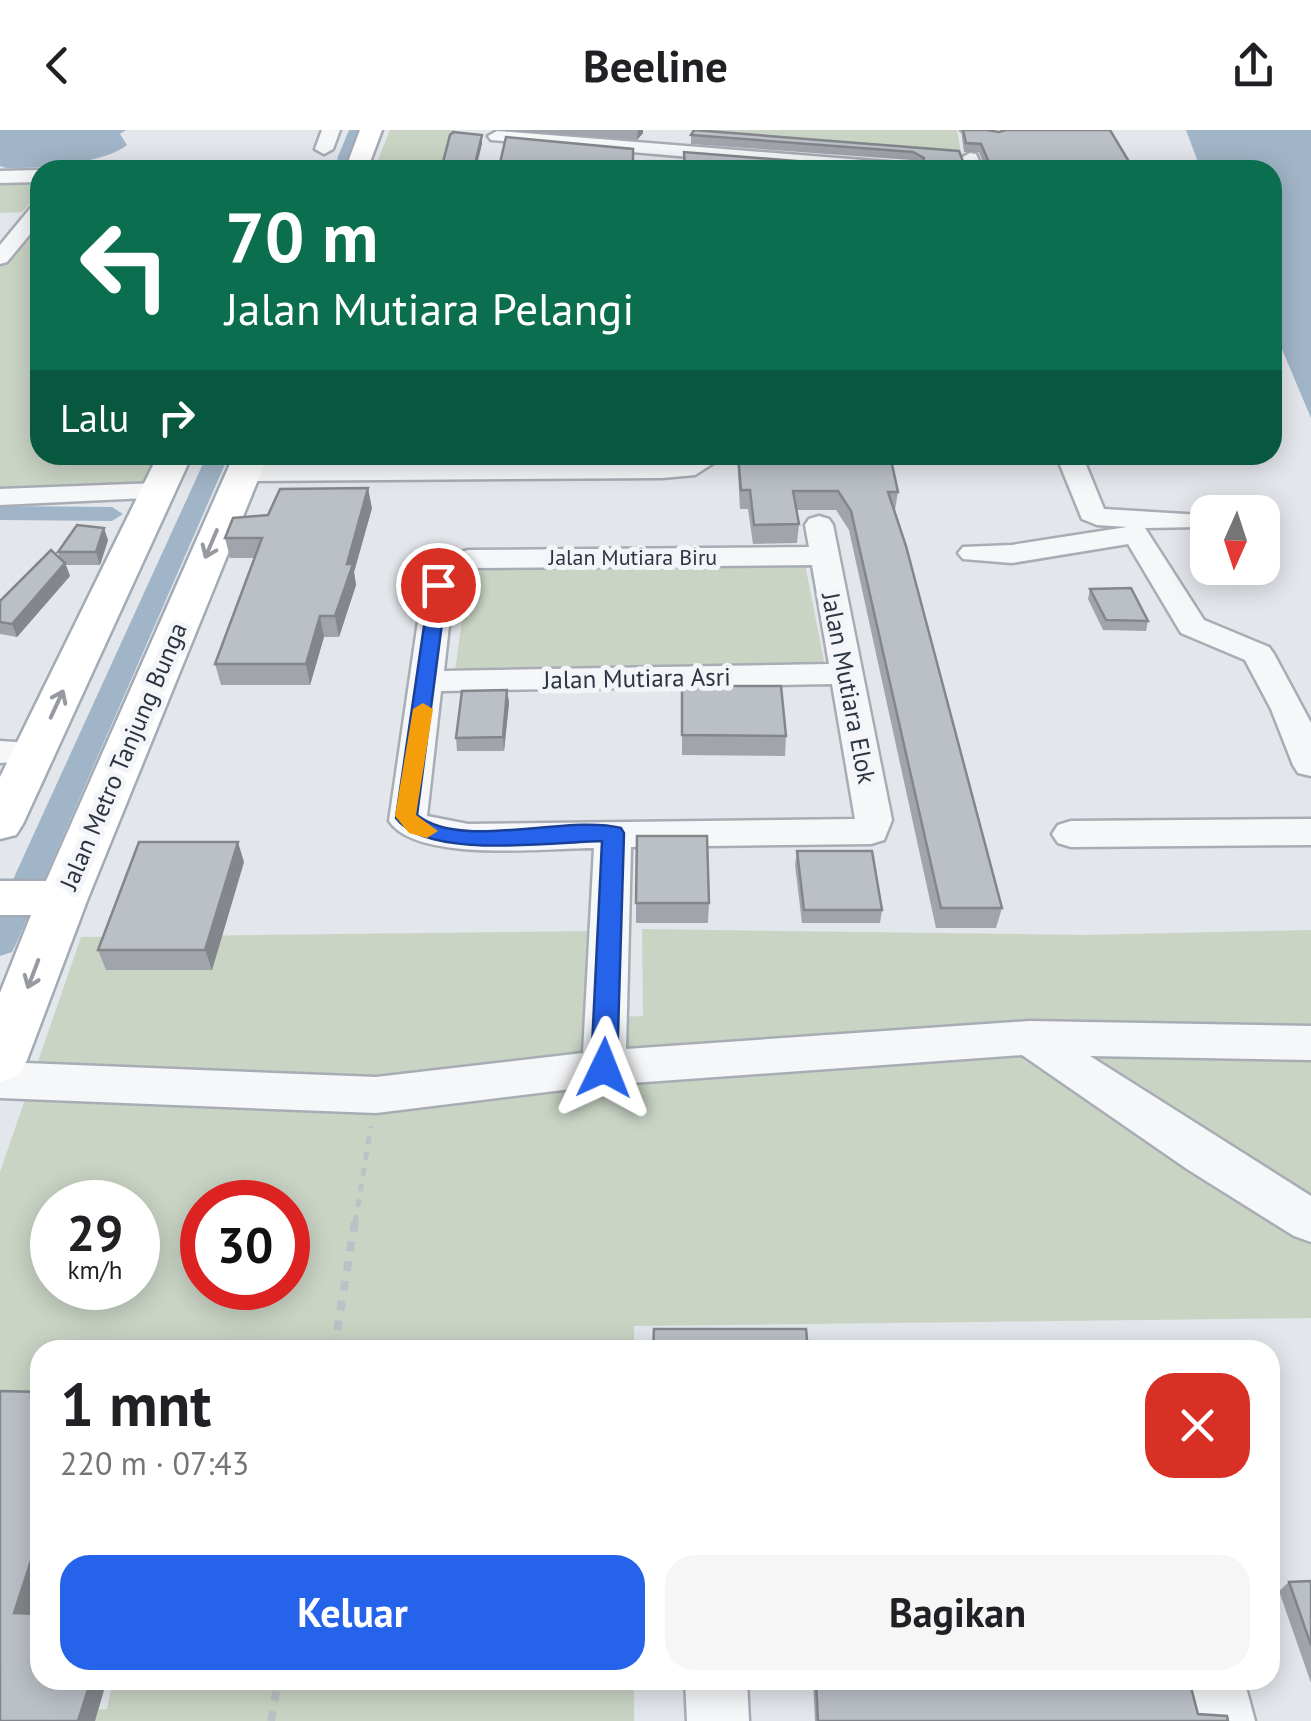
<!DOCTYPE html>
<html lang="id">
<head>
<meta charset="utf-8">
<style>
  :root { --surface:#fff; --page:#f6f6f6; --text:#202124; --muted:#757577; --accent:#2563eb }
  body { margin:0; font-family:"PT Sans",sans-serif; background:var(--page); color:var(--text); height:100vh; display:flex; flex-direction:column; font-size:38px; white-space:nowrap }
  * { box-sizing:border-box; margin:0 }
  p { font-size:32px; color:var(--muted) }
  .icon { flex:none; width:55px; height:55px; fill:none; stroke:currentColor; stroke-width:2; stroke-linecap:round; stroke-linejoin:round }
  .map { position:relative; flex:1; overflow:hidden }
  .panel { position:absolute; left:30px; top:1210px; width:1250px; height:350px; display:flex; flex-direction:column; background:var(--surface); border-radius:30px; box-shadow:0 5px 25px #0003 }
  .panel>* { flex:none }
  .banner { position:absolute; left:30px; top:30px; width:1252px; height:305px; border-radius:30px; box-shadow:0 5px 25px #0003; background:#0b6e4f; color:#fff; overflow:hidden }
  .needle { width:65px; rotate:183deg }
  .tools { position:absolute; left:1190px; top:365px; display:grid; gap:20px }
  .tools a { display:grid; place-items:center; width:90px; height:90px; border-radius:20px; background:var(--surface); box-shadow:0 5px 25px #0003; font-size:50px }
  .speed { position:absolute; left:30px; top:1050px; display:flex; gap:20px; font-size:50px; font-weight:700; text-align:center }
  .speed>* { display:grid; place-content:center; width:130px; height:130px; border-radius:50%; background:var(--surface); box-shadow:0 5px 25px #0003; line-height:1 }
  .speed small { font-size:25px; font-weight:400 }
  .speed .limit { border:15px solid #d22; background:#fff; color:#111 }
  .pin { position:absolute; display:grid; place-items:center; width:85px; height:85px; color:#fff; margin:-42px; border:5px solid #fff; border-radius:50%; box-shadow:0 2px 10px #0007 }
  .me { position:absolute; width:110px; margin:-55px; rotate:2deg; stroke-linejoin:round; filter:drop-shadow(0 0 8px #0008) }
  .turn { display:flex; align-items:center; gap:35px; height:210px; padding:0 30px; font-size:45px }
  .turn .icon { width:130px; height:130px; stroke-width:2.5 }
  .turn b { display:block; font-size:70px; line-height:85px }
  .then { display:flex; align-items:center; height:95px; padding:0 30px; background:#0003; gap:20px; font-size:38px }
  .round { display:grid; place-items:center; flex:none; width:105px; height:105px; border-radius:30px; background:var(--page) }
  .headline { display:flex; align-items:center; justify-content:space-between; height:170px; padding:0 30px }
  h1 { font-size:60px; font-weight:700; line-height:75px }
  .action { display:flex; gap:20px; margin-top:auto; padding:20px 30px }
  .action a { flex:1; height:115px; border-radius:30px; background:var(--accent); color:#fff; font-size:40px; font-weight:700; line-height:115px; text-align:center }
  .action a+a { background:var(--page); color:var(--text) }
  header { display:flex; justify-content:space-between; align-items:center; height:130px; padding:0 30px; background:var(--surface); font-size:45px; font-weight:700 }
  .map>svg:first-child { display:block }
  .green { fill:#c9d4c5; fill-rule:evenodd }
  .water { fill:#a1b5c8 }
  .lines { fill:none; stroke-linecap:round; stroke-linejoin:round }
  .canal { fill:#a1b5c8; fill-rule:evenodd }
  .minor-casing { stroke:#a8adb5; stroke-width:5 }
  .major-casing { stroke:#a3abb6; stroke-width:5 }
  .path-far1 { stroke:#bdc1c6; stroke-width:5; stroke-dasharray:8 8; stroke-linecap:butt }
  .path { stroke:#bdc1c6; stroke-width:8; stroke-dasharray:10 10; stroke-linecap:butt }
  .minor { fill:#f6f7f9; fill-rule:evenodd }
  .major { fill:#fff; fill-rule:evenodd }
  .wall { fill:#a1a5ab }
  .shaded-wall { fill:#83868b }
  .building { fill:#bbc0c7; stroke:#83868b; stroke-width:2.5 }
  .oneway { stroke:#969aa0 }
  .route { fill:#2563eb; stroke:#184099; stroke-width:2.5 }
  .slow { fill:#f59e0b }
  .labels { text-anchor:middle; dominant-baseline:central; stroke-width:10; stroke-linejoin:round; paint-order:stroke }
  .far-street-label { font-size:22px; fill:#2c3542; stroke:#f3f5f8 }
  .street-label { font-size:25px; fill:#2c3542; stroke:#f3f5f8 }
</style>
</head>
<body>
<header><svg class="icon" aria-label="back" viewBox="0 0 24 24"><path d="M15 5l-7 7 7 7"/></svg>Beeline<svg class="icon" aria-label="share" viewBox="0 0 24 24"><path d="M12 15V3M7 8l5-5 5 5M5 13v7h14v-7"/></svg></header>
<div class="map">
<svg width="1311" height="1591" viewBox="0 0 1311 1591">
  <rect width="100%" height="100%" fill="#e3e6eb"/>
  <g class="green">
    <path d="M390,0H455L442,40H374Z"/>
    <path d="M698,0H957L962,29Z"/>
    <path d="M0,49L40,50V63L22,82L0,83Z"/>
    <path d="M40,85V325H159L144,354L0,363V133Z"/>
    <path d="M805,434L825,536L455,541L468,445L486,438Z"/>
    <path d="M642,799L1084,805L1311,800V1188L634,1196V1220H40V1265L0,1267V1042L81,807L590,801L588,888L643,886ZM52,1072H138V1158H52ZM202,1072H288V1158H202Z"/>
    <path d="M113,1550H634V1591H0V1585L107,1579Z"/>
  </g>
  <g class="water">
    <path d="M0,0H126L120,4L127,15C103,34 36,39 6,38L0,36Z"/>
    <path d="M1186,0H1311V288L1273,198L1272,40H1201Z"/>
  </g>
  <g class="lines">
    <g class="canal">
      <path d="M349,0H363L351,29L344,33L337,29Z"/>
      <path d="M207,325H229L16,814L12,822L0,826V778Z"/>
      <path d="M0,376L112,377L123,384L112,391L0,390Z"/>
    </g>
    <g class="minor-casing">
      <g id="minor">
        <path d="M322,0H340L333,19L324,24L315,19Z"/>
        <path d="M961,0H1016L1017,1C1005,10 973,9 961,0Z"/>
        <path d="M497,1L912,34L921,40H845L491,10L488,6Z"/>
        <path d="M970,23L976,24L983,40H965L961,28Z"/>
        <path d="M40,40V52L0,53V41Z"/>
        <path d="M40,73V92L7,132L0,134V115L33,75Z"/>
        <path d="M692,325H726L695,345L662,348L243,351L229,343L243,335L662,332L680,331Z"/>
        <path d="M1056,325H1082L1104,379L1201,385L1205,391L1201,397L1145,398L1204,490L1269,517L1274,524L1311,593V646L1298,643L1293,635L1271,579L1245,530L1181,503L1128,414L1012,433L963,429L958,423L963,417L1012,415L1127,397L1097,395L1082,389Z"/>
        <path d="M157,353L171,361L167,367L0,375V359Z"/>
        <path d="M819,386L829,389L833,395L892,690L884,710L871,714L631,717L626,919L1029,891L1311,896V930L1090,926L1311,1066V1112L1294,1106L1187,1039L1022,925L604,955L376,983L0,968V932L376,947L583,923L594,718C548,718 416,733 389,691L424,450L437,429L468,420L809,417L805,395L809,389ZM812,435L829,534L444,541L454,450L459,441L469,438ZM832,554L855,689L468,694L427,686L441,561Z"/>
        <path d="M0,611L47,614L53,622L47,630L0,633Z"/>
        <path d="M1311,689V715L1071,717L1058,713L1052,704L1058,695L1071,691Z"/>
        <path d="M685,1550H747L749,1591H687Z"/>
        <path d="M1182,1550H1244L1255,1591H1193Z"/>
      </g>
    </g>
    <g class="major-casing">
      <g id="major">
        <path d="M360,0H382L367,40H345Z"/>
        <path d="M158,325H192L23,694L16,705L0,709V647Z"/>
        <path d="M234,325H268L88,768L27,930L19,945L0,952V863L31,785H0V751H46Z"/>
      </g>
    </g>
    <path class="path-far1" d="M355,1093L371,996"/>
    <g class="path">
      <path d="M334,1220L355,1090"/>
      <path d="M271,1591L278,1550"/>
    </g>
    <use href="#minor" class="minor"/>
    <use href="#major" class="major"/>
  </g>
  <g class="wall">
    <path d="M499,0H643V3L637,10Z"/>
    <path d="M961,0H987L1134,40L846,35H920L912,30L691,14V5L959,21L964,34L984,35L979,22H964Z"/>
    <path d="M652,325H684L679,327L652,328Z"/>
    <path d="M737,325H890L898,362L895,380L1002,778L996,798H936L849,400L836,380H796L799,394L797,413L753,414L748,379H740Z"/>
    <path d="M372,378L354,442L356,455L339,507H324L310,555H221L215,534L255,428H230L225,408Z"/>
    <path d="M108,410L100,435H66L70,446L17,507L0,504V471L60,429L58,422Z"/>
    <path d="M1090,459L1148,491L1146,501L1103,500L1088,469Z"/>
    <path d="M682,556L786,606L785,626L682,625Z"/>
    <path d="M507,560L509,573L504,621H457L456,608Z"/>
    <path d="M797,721L882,780L880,793H802L795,735Z"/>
    <path d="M244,732L212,840H106L98,820Z"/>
    <path d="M636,773H709L708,793H636Z"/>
    <path d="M1311,1451V1553L1279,1461L1289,1452Z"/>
    <path d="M813,1550H1189L1198,1584L1228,1591H815Z"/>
  </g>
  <g class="shaded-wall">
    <path d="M638,0H643V3L637,10Z"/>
    <path d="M482,5V14L476,39V30Z"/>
    <path d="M368,358L372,378L354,442L356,455L339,507L335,486L347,434Z"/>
    <path d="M104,398L108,410L100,435L96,422Z"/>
    <path d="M65,433L70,446L17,507L12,494Z"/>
    <path d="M320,486L324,507L310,555L306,534Z"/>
    <path d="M507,560L509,573L504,621L503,607Z"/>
    <path d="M238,712L244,732L212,840L205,820Z"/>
    <path d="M40,1403V1458L28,1496L14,1483Z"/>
    <path d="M91,1550H107L95,1591H78Z"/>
  </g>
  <g class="building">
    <path d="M694,0L959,21L964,34L984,35L988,30L981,14L966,13L963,0H987L999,2L1006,0H1110L1134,40H685L684,22L846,35H922L924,28L913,22L691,5Z"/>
    <path d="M453,2L482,5L476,30L479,34L500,33L506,7L633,19V40H441L450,5Z"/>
    <path d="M738,325H890L898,362H888L906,416L1002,778H941L851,381L838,361H793L799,394L754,395L750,360H741Z"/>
    <path d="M368,358L347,434H353L335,486H320L306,534H215L262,408H225L233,388L268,385L280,359Z"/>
    <path d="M77,395L104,398L96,422H58Z"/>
    <path d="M51,420L65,433L12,494L0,492V471Z"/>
    <path d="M1131,458L1148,491L1106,490L1090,459Z"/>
    <path d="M682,556H781L786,606L682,605Z"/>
    <path d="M507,560L503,607L456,608L462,561Z"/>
    <path d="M637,706H707L709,773H636Z"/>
    <path d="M139,712H238L205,820H98Z"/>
    <path d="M797,721H872L882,780H804Z"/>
    <path d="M654,1199H806L808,1220H653Z"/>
    <path d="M0,1261L40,1262V1403L14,1483L40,1484V1550H91L78,1591H0Z"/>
    <path d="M1311,1451V1515L1289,1452Z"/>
    <path d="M816,1550H1189L1198,1584L1227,1586L1228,1591H818Z"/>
  </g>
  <defs><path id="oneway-shaft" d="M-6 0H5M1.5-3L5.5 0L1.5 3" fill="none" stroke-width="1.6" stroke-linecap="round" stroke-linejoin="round" transform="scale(2.5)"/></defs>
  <g class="oneway">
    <use href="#oneway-shaft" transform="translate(211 414) rotate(113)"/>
    <use href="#oneway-shaft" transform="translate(57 574) rotate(-65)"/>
    <use href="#oneway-shaft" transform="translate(33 844) rotate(111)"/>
  </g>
  <path class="route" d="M438,450L447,455L417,685C461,721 567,684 621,698L624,703L617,938L613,945H595L591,938L602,711C553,712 427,730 396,688L430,455Z"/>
  <path class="slow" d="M423,573L433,579L416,685L438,701L427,708L409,703L395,686L413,579Z"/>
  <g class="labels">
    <g class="far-street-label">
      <text x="633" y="427">Jalan Mutiara Biru</text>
    </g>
    <g class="street-label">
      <text transform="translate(637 548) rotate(-1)">Jalan Mutiara Asri</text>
      <text transform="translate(849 558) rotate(79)">Jalan Mutiara Elok</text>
      <text transform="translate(123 626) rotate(-67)">Jalan Metro Tanjung Bunga</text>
    </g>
  </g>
</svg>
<div class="tools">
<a><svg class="needle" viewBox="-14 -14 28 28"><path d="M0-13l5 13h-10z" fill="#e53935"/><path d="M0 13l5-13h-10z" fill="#757577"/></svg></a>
</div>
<div class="speed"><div>29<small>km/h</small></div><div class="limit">30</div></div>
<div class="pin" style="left:438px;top:455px;background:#d93025"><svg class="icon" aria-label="arrive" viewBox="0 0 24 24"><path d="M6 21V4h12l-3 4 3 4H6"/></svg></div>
<svg class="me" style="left:604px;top:938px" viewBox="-20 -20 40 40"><path d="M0-17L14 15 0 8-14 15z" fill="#2563eb" stroke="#fff" stroke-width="4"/></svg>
<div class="banner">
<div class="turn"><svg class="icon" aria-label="left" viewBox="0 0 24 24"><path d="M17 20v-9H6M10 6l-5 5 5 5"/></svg><div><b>70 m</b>Jalan Mutiara Pelangi</div></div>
<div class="then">Lalu<svg class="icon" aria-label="right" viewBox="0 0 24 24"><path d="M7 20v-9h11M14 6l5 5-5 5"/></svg></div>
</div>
<section class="panel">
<div class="headline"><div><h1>1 mnt</h1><p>220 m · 07:43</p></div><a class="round" style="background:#d93025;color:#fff"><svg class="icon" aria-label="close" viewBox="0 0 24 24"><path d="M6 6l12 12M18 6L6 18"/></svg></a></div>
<div class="action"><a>Keluar</a><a>Bagikan</a></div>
</section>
</div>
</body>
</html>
